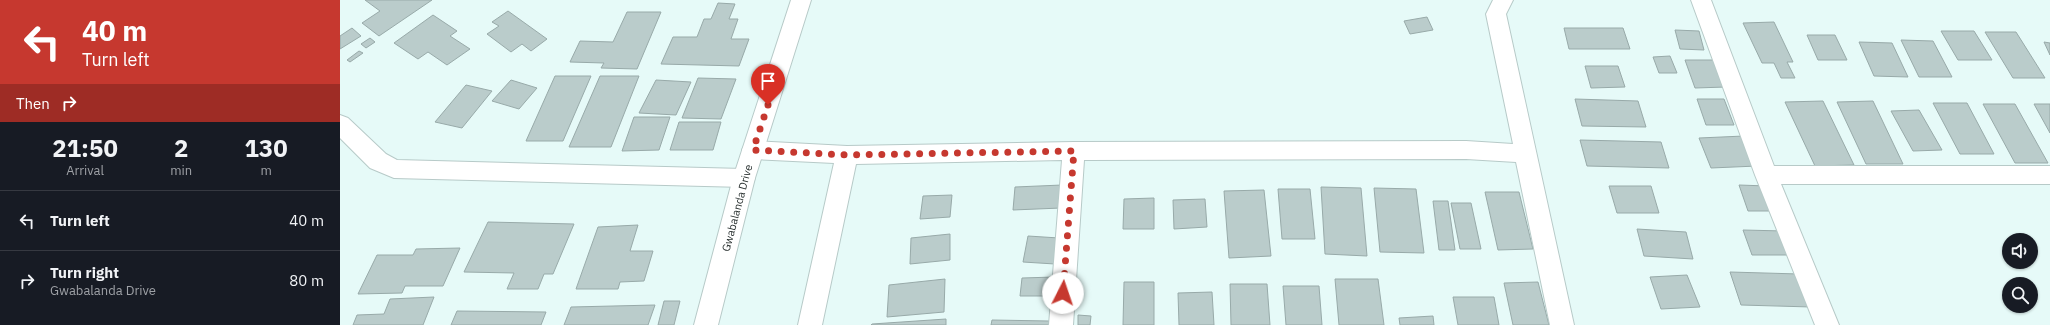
<!DOCTYPE html>
<html lang="en">
<head>
<meta charset="utf-8">
<style>
  :root { --surface:#171b24; --page:#242831; --text:#f1f3f6; --muted:#9ea1a6; --line:#363941 }
  body { margin:0; font-family:"IBM Plex Sans",sans-serif; background:var(--page); color:var(--text); height:100vh; display:flex; flex-direction:column; font-size:15px; white-space:nowrap }
  * { box-sizing:border-box; margin:0 }
  p { font-size:13px; color:var(--muted) }
  .icon { flex:none; width:22px; height:22px; fill:none; stroke:currentColor; stroke-width:2; stroke-linecap:round; stroke-linejoin:round }
  .map { position:relative; flex:1; overflow:hidden }
  .drawer { display:flex; flex-direction:column; background:var(--surface); width:340px }
  .drawer>* { flex:none }
  .top-card { background:#c6382f; color:#fff; overflow:hidden }
  .fabs { position:absolute; left:1662px; top:233px; display:grid; gap:8px }
  .fabs a { display:grid; place-items:center; width:36px; height:36px; border-radius:50%; background:var(--surface); box-shadow:0 1px 3px #0004; font-size:20px }
  .pin { position:absolute; display:grid; place-items:center; width:34px; height:34px; color:#fff; margin:-41px -17px; border-radius:50% 50% 50% 0; rotate:-45deg; box-shadow:0 0 4px #0007 }
  .pin .icon { rotate:45deg }
  .me { position:absolute; width:44px; margin:-22px; rotate:4deg; stroke-linejoin:round; filter:drop-shadow(0 0 3px #0008) }
  .turn { display:flex; align-items:center; gap:14px; height:84px; padding:0 16px; font-size:18px }
  .turn .icon { width:52px; height:52px; stroke-width:2.5 }
  .turn b { display:block; font-size:28px; line-height:34px }
  .then { display:flex; align-items:center; height:38px; padding:0 16px; background:#0003; gap:8px; font-size:15px }
  .eta { display:flex; justify-content:space-evenly; align-items:center; height:68px; text-align:center }
  .eta b { font-size:24px; font-weight:700; line-height:28px }
  ul { padding:0; list-style:none }
  li { display:flex; align-items:center; gap:12px; height:60px; padding:0 16px; border-top:1px solid var(--line) }
  li div { flex:1 }
  li b { display:block; font-size:15px }
  li em { font-style:normal }
  main { display:flex; flex:1; min-height:0 }
  .map>svg:first-child { display:block }
  .building { fill:#bacccb; stroke:#98aaa9 }
  .lines { fill:none; stroke-linecap:round; stroke-linejoin:round }
  .minor-casing { stroke:#b7cac8; stroke-width:2 }
  .tertiary-casing { stroke:#b7cac8; stroke-width:2 }
  .minor { fill:#fff; fill-rule:evenodd }
  .tertiary { fill:#fff; fill-rule:evenodd }
  .route { stroke:#c6382f; stroke-width:7; stroke-dasharray:0 12.6 }
  .labels { text-anchor:middle; dominant-baseline:central; stroke-width:3; stroke-linejoin:round; paint-order:stroke }
  .street-label { font-size:11px; fill:#262e2d; stroke:#fff }
</style>
</head>
<body>
<main>
<section class="drawer">
<div class="top-card">
<div class="turn"><svg class="icon" aria-label="left" viewBox="0 0 24 24"><path d="M17 20v-9H6M10 6l-5 5 5 5"/></svg><div><b>40 m</b>Turn left</div></div>
<div class="then">Then<svg class="icon" aria-label="right" viewBox="0 0 24 24"><path d="M7 20v-9h11M14 6l5 5-5 5"/></svg></div>
</div>
<div class="eta">
<div><b>21:50</b><p>Arrival</p></div>
<div><b>2</b><p>min</p></div>
<div><b>130</b><p>m</p></div>
</div>
<ul>
<li><svg class="icon" aria-label="left" viewBox="0 0 24 24"><path d="M17 20v-9H6M10 6l-5 5 5 5"/></svg><div><b>Turn left</b></div><em>40 m</em></li>
<li><svg class="icon" aria-label="right" viewBox="0 0 24 24"><path d="M7 20v-9h11M14 6l5 5-5 5"/></svg><div><b>Turn right</b><p>Gwabalanda Drive</p></div><em>80 m</em></li>
</ul>
</section>
<div class="map">
<svg width="1710" height="325" viewBox="0 0 1710 325">
  <rect width="100%" height="100%" fill="#e6faf8"/>
  <g class="building">
    <path d="M25,0H92L39,36L22,23L40,11Z"/>
    <path d="M378,3L395,4L389,19H398L391,39H409L399,66L321,64L333,37H357L364,19H371Z"/>
    <path d="M168,11L207,39L191,51L182,44L171,52L147,34L159,26L152,22Z"/>
    <path d="M287,12H321L297,69L261,68L264,63L230,62L240,41L273,42Z"/>
    <path d="M93,15L117,31L110,36L130,49L107,65L88,52L78,59L54,43Z"/>
    <path d="M1087,17L1093,30L1070,34L1064,21Z"/>
    <path d="M1434,22L1453,62H1447L1455,78H1441L1434,63H1422L1403,23Z"/>
    <path d="M12,28L21,36L0,49V36Z"/>
    <path d="M1224,28H1283L1290,49H1229Z"/>
    <path d="M1335,30L1359,31L1364,50L1340,49Z"/>
    <path d="M1601,31H1634L1652,60H1618Z"/>
    <path d="M1645,32H1676L1705,78H1673Z"/>
    <path d="M1467,35H1495L1507,60H1478Z"/>
    <path d="M30,38L35,42L26,48L21,44Z"/>
    <path d="M1561,40L1593,41L1612,77H1579Z"/>
    <path d="M1519,42L1552,43L1568,77L1534,76Z"/>
    <path d="M1704,42L1710,43V55Z"/>
    <path d="M19,51L23,53L10,62L7,60Z"/>
    <path d="M1330,56L1337,73H1319L1313,57Z"/>
    <path d="M1345,60H1375L1386,87L1355,88Z"/>
    <path d="M1245,66H1278L1285,87L1251,88Z"/>
    <path d="M215,76H251L223,141H186Z"/>
    <path d="M260,76H299L271,147H229Z"/>
    <path d="M358,78L396,79L381,119L342,118Z"/>
    <path d="M171,80L197,88L179,109L152,101Z"/>
    <path d="M316,80L351,82L336,115L299,113Z"/>
    <path d="M126,85L152,91L122,128L95,122Z"/>
    <path d="M1235,99L1298,101L1306,127L1242,126Z"/>
    <path d="M1357,99H1384L1394,125H1366Z"/>
    <path d="M1483,101L1514,165L1475,166L1445,102Z"/>
    <path d="M1533,101L1563,164H1526L1497,102Z"/>
    <path d="M1593,103H1627L1654,154H1620Z"/>
    <path d="M1643,104H1675L1708,163H1675Z"/>
    <path d="M1694,104H1710V133Z"/>
    <path d="M1579,110L1602,150L1573,151L1551,111Z"/>
    <path d="M294,117H330L319,150L282,151Z"/>
    <path d="M339,122H381L373,150H330Z"/>
    <path d="M1404,136L1417,166L1371,168L1359,138Z"/>
    <path d="M1240,140L1321,142L1329,168L1247,166Z"/>
    <path d="M722,185L721,208L673,210L675,187Z"/>
    <path d="M1399,185L1427,186L1435,211H1408Z"/>
    <path d="M1269,186H1311L1319,213H1277Z"/>
    <path d="M981,187L1021,188L1027,256L985,254Z"/>
    <path d="M1034,188L1076,189L1084,253L1040,252Z"/>
    <path d="M938,189H970L975,239H942Z"/>
    <path d="M924,190L931,256L889,258L884,191Z"/>
    <path d="M1145,192H1179L1193,249L1158,250Z"/>
    <path d="M612,195L610,217L580,219L583,196Z"/>
    <path d="M814,198V229H783L784,199Z"/>
    <path d="M865,199L867,227L834,229L833,200Z"/>
    <path d="M1093,201H1108L1115,250H1099Z"/>
    <path d="M1111,203H1131L1141,249H1120Z"/>
    <path d="M148,222L234,224L213,274H204L198,289H167L174,273L124,272Z"/>
    <path d="M298,225L290,251H313L304,281L280,282L278,289H236L258,227Z"/>
    <path d="M1297,229L1346,232L1353,259L1304,256Z"/>
    <path d="M1403,230L1444,231L1453,255H1412Z"/>
    <path d="M610,234V260L570,264L571,238Z"/>
    <path d="M688,236L719,238L715,264L683,262Z"/>
    <path d="M120,248L103,286H65L62,293L18,294L37,255H73L76,249Z"/>
    <path d="M1390,272L1459,274L1471,307L1401,305Z"/>
    <path d="M1347,275L1360,307L1321,309L1310,277Z"/>
    <path d="M714,277L713,296H680L682,278Z"/>
    <path d="M605,279L604,312L547,317L549,285Z"/>
    <path d="M995,279H1038L1044,325H999Z"/>
    <path d="M784,282H814V325H783Z"/>
    <path d="M1198,282L1209,325H1173L1164,283Z"/>
    <path d="M890,284H927L930,325H891Z"/>
    <path d="M943,286H979L982,325H946Z"/>
    <path d="M872,292L874,325H839L838,293Z"/>
    <path d="M94,297L83,325H13L17,315L44,314L50,299Z"/>
    <path d="M1113,297H1154L1159,325H1118Z"/>
    <path d="M324,301H340L334,325H318Z"/>
    <path d="M315,305L308,325H224L231,307Z"/>
    <path d="M117,311L206,312L201,325H111Z"/>
    <path d="M738,315L751,316L750,325H738Z"/>
    <path d="M1093,316L1094,325H1060L1059,318Z"/>
    <path d="M606,319V325H531L532,324Z"/>
    <path d="M652,320L709,321V325H651Z"/>
  </g>
  <g class="lines">
    <g class="minor-casing">
      <g id="minor">
        <path d="M1153,0H1173L1166,14L1234,325H1210L1176,162L1126,159L744,160L733,325H709L722,160L516,164L482,325H458L494,163L413,159L405,156L402,150L405,144L413,141L507,146L734,142L1126,141L1173,144L1146,14Z"/>
        <path d="M1351,0H1371L1434,166H1710V184H1441L1499,325H1475L1415,175Z"/>
        <path d="M0,115L8,118L46,154L57,160L404,169L412,171L415,178L412,185L404,187L54,178L30,168L0,138Z"/>
      </g>
    </g>
    <g class="tertiary-casing">
      <path id="tertiary" d="M451,0H471L415,178L378,325H354L393,178Z"/>
    </g>
    <use href="#minor" class="minor"/>
    <use href="#tertiary" class="tertiary"/>
  </g>
  <g class="lines">
    <path class="route" d="M428,105L413,150L507,155L734,151L723,293"/>
  </g>
  <g class="labels">
    <g class="street-label">
      <text transform="translate(397 208) rotate(-75)">Gwabalanda Drive</text>
    </g>
  </g>
</svg>
<div class="fabs">
<a><svg class="icon" aria-label="sound" viewBox="0 0 24 24"><path d="M4 9h4l5-4v14l-5-4H4zM17 9q2 3 0 6"/></svg></a>
<a><svg class="icon" aria-label="search" viewBox="0 0 24 24"><circle cx="10" cy="10" r="6"/><path d="M15 15l6 6"/></svg></a>
</div>
<div class="pin" style="left:428px;top:105px;background:#d93025"><svg class="icon" aria-label="arrive" viewBox="0 0 24 24"><path d="M6 21V4h12l-3 4 3 4H6"/></svg></div>
<svg class="me" style="left:723px;top:293px" viewBox="-20 -20 40 40"><circle r="19" fill="#fff"/><path d="M0-13L10 11 0 6-10 11z" fill="#c6382f"/></svg>
</div>
</main>
</body>
</html>
